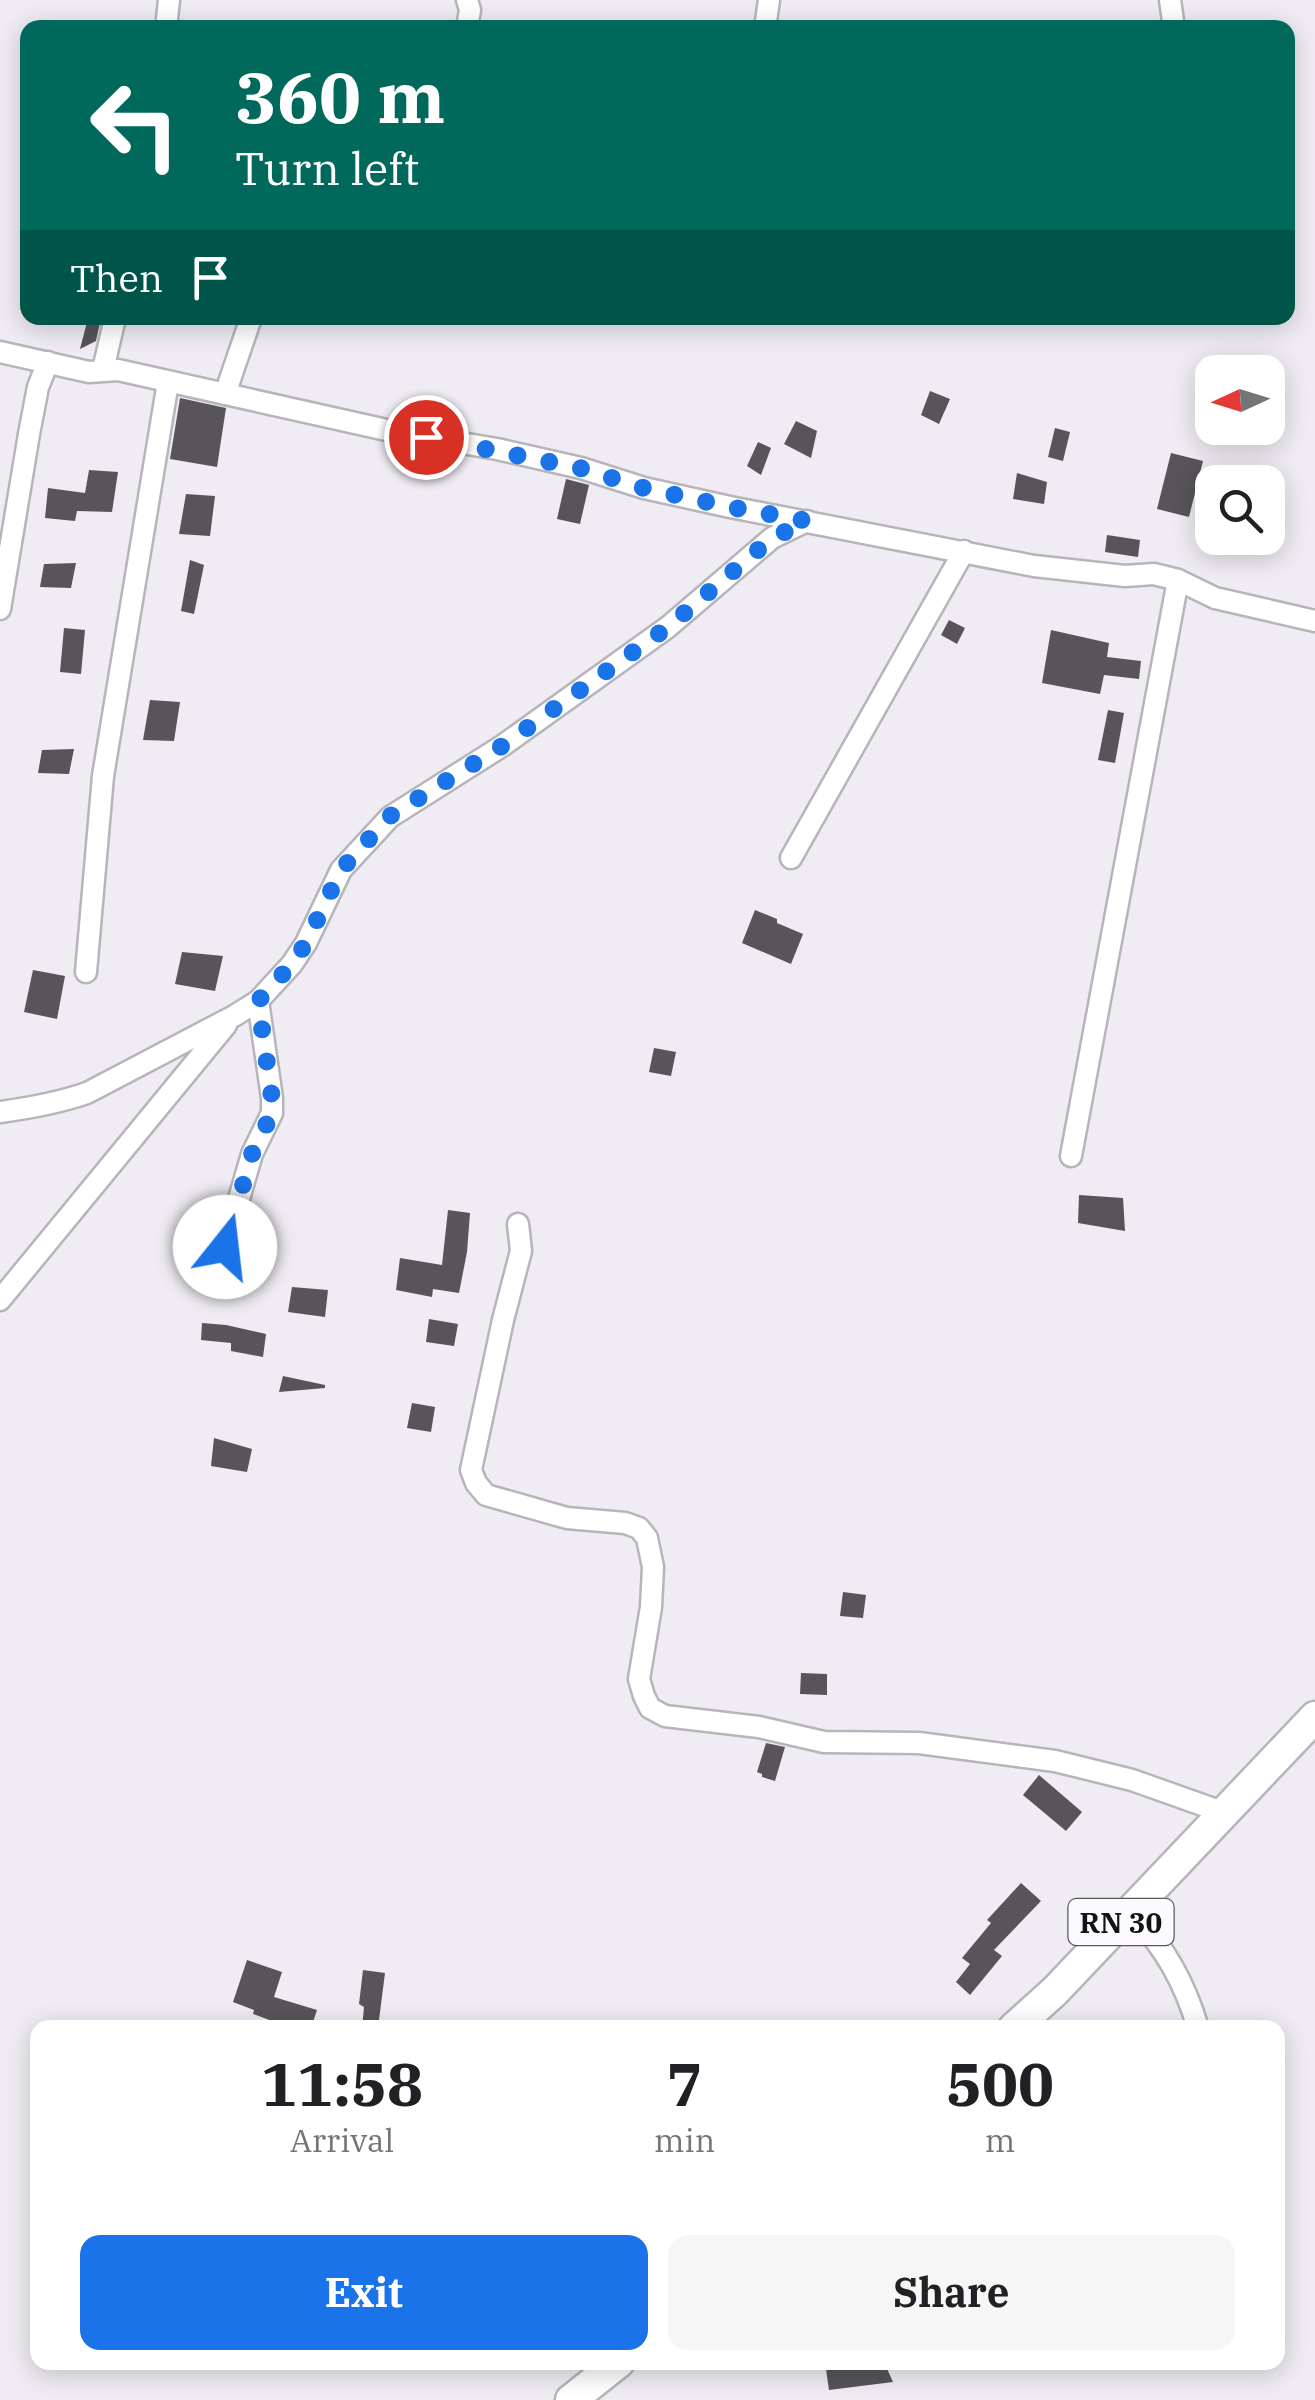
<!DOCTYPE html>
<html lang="en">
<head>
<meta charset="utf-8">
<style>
  :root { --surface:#fff; --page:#f6f6f6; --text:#202124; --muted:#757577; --accent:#1a73e8 }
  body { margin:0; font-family:"IBM Plex Serif",serif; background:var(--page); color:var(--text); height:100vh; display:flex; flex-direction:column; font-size:38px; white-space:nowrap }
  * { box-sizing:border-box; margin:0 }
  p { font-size:32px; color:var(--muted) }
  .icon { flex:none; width:55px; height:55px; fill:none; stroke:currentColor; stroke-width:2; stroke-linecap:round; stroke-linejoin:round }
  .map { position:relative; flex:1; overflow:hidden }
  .side { position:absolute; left:30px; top:2020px; width:1255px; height:350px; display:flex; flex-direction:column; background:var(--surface); border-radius:20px; box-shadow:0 5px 25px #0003 }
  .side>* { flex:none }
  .guide { position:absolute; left:20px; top:20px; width:1275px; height:305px; border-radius:20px; box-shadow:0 5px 25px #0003; background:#00695c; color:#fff; overflow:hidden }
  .needle { width:65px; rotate:266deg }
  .tools { position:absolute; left:1195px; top:355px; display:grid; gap:20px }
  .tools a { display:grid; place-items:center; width:90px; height:90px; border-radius:20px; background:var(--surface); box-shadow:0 5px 25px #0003; font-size:50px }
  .pin { position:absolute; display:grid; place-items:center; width:85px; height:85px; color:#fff; margin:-42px; border:5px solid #fff; border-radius:50%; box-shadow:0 2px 10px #0007 }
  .me { position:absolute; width:110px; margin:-55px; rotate:16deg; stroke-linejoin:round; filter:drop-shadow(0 0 8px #0008) }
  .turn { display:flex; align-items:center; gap:35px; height:210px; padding:0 50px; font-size:45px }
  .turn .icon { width:130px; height:130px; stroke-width:2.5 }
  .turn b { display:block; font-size:70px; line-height:85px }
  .then { display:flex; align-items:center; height:95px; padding:0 50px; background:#0003; gap:20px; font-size:38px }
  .eta { display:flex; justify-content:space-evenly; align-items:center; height:170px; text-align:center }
  .eta b { font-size:60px; font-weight:700; line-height:70px }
  .button { display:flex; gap:20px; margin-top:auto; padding:20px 50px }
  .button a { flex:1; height:115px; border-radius:20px; background:var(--accent); color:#fff; font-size:40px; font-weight:700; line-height:115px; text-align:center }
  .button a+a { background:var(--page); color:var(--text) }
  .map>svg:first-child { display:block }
  .building { fill:#57545a }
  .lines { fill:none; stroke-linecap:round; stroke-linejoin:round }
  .minor-casing { stroke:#b7b4bb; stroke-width:25 }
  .primary-casing { stroke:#b7b4bb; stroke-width:35 }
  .minor { stroke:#fff; stroke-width:20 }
  .primary { stroke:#fff; stroke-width:30 }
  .route { stroke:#1a73e8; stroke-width:18; stroke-dasharray:0 32.4 }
  .labels { text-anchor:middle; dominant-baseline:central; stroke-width:10; stroke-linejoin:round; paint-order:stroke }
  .shield { fill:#fcfafe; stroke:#59585a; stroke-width:2.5 }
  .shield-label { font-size:28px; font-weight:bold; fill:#131214 }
</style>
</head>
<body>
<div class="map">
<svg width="1315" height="2400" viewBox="0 0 1315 2400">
  <rect width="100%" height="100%" fill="#efecf3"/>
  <g class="building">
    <path d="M88,318H101L96,341L80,349Z"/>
    <path d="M930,391L950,399L939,424L921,415Z"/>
    <path d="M180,398L226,408L217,467L170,459Z"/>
    <path d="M796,421L817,431L811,458L784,444Z"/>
    <path d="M1055,428L1070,432L1063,461L1048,457Z"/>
    <path d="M758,442L771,448L761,475L747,466Z"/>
    <path d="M1171,453L1203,461L1189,517L1157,509Z"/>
    <path d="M89,470L118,472L112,512L77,511L75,521L45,518L48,488L85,493Z"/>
    <path d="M1017,473L1047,482L1044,504L1013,499Z"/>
    <path d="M566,479L589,485L580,524L557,519Z"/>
    <path d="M186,494L215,496L210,536L179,534Z"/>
    <path d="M1107,535L1140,540L1138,557L1105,552Z"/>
    <path d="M190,560L204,565L194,614L181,611Z"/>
    <path d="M76,563L71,588L40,587L44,564Z"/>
    <path d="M949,620L965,628L957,644L941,635Z"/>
    <path d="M64,628L85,630L81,674L60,672Z"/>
    <path d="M1051,630L1109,643L1107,657L1141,661L1139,679L1104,675L1100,694L1042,683Z"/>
    <path d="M150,700L180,702L174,741L143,740Z"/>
    <path d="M1108,710L1124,713L1115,763L1098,760Z"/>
    <path d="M74,749L69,774L38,773L42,750Z"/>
    <path d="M755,910L777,919V923L803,934L791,964L742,943Z"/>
    <path d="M182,952L223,956L215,991L175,984Z"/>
    <path d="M33,970L65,976L57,1019L24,1012Z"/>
    <path d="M654,1048L676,1052L671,1076L649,1072Z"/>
    <path d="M1079,1195L1123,1198L1125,1231L1078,1223Z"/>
    <path d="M448,1210L470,1213L467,1252L459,1293L433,1289L432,1297L396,1290L400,1258L442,1265Z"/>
    <path d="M292,1287L328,1290L325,1317L288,1312Z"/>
    <path d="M429,1319L458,1324L454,1346L426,1342Z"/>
    <path d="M202,1323L226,1325L266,1334L263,1357L231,1351V1343L201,1340Z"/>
    <path d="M283,1376L325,1385V1388L279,1392Z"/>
    <path d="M412,1403L435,1407L431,1432L407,1428Z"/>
    <path d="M214,1438L252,1449L247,1472L211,1466Z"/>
    <path d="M843,1592L866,1595L863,1618L840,1616Z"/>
    <path d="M801,1673L827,1674V1695L800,1694Z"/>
    <path d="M766,1743L785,1747L775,1781L762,1777V1774L757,1772Z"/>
    <path d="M1039,1775L1082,1812L1066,1831L1023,1795Z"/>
    <path d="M1021,1883L1041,1901L994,1950L1002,1956L970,1995L956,1982L970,1964L962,1958L991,1923L987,1920Z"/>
    <path d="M247,1960L282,1972L274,1997L317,2010L311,2028H280V2024L253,2014L254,2010L233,2002Z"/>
    <path d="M363,1970L385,1973L378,2028H362L364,2007L359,2004Z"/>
    <path d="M825,2362H884L893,2382L829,2390Z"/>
  </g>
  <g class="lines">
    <g class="minor-casing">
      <g id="minor">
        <path d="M467,0L470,10L467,28"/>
        <path d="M1170,0L1174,28"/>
        <path d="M166,28L169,0"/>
        <path d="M765,28L769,0"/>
        <path d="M0,352L89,372L118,370L391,431L497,449L581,468L644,488L730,507L1034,566L1125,576L1154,574L1178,580L1215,598L1315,621"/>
        <path d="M103,370L115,318"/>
        <path d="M225,394L251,318"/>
        <path d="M0,609L29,434L38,387L48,362"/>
        <path d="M791,858L964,551"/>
        <path d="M86,972L103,776L168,382"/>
        <path d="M0,1112C30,1108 58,1103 87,1093L234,1016L258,1001L292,964L306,943L341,870L390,817L502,746L668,627L772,538L807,521"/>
        <path d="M1071,1156L1178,580"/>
        <path d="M518,1224L521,1251L503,1320L471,1470L476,1483L486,1495L567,1518L625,1523L639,1528L647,1538L653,1567L651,1607L639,1679L644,1696L650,1708L665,1716L759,1727L824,1742L919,1743L1055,1761L1132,1780L1225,1813"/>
        <path d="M225,1247L252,1154L272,1113V1098L258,1001"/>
        <path d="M0,1300L226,1025"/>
        <path d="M1132,1911C1164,1948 1184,1980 1198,2028"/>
      </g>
    </g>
    <g class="primary-casing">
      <g id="primary">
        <path d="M1014,2028L1055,1991L1315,1717"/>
        <path d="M571,2400L619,2362"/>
      </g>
    </g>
    <use href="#minor" class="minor"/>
    <use href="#primary" class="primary"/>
  </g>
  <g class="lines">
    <path class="route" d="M225,1247L252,1154L272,1113V1098L258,1001L292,964L306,943L341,870L390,816L502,746L668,627L772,538L808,521L730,507L644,488L580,468L426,437"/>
  </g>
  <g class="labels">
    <rect class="shield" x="1068.5" y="1899" width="105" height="46" rx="8"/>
    <g class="shield-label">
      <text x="1121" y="1922">RN 30</text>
    </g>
  </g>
</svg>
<div class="tools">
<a><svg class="needle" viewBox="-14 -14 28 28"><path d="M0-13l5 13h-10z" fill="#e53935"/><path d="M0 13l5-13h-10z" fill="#757577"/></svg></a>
<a><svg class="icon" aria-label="search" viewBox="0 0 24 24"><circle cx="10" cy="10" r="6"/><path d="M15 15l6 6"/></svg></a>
</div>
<div class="pin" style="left:426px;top:437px;background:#d93025"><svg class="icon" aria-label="arrive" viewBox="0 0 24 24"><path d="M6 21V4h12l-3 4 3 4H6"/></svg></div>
<svg class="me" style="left:225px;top:1247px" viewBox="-20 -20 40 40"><circle r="19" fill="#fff"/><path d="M0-13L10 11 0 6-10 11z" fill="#1a73e8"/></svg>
<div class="guide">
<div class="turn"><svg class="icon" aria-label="left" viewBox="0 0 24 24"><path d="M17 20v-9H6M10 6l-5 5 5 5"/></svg><div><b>360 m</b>Turn left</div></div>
<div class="then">Then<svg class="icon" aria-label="arrive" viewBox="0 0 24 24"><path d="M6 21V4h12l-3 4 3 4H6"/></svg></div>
</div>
<section class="side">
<div class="eta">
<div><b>11:58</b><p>Arrival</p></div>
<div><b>7</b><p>min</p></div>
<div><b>500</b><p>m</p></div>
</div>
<div class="button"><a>Exit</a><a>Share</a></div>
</section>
</div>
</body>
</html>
